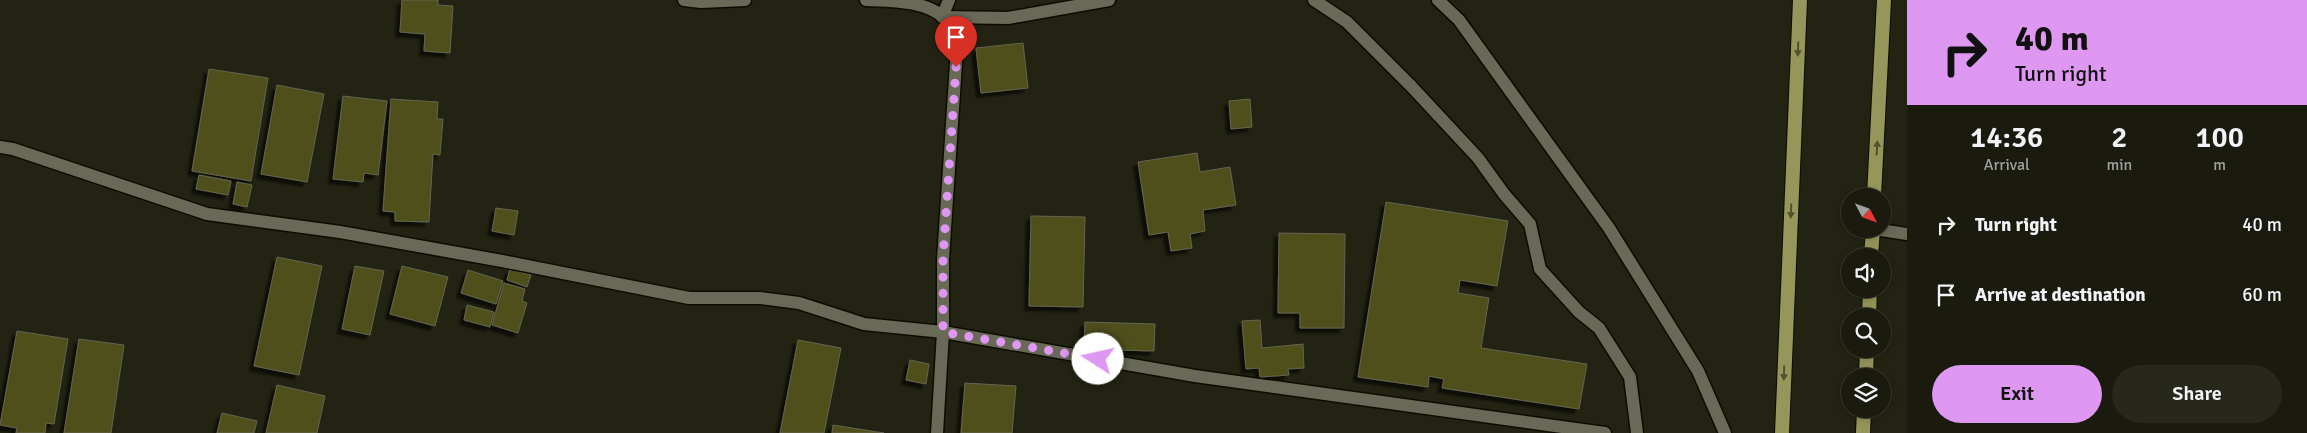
<!DOCTYPE html>
<html lang="en">
<head>
<meta charset="utf-8">
<style>
  :root { --surface:#1a1a0e; --page:#27271c; --text:#f1f3f6; --muted:#9fa19e; --line:#38382e; --accent:#de98f2 }
  body { margin:0; font-family:Signika,sans-serif; background:var(--page); color:var(--text); height:100vh; display:flex; flex-direction:column; font-size:19px; white-space:nowrap }
  * { box-sizing:border-box; margin:0 }
  p { font-size:16px; color:var(--muted) }
  .icon { flex:none; width:28px; height:28px; fill:none; stroke:currentColor; stroke-width:2; stroke-linecap:round; stroke-linejoin:round }
  .map { position:relative; flex:1; overflow:hidden }
  .side { display:flex; flex-direction:column; background:var(--surface); width:400px }
  .side>* { flex:none }
  .top-card { background:#de98f2; color:#111; overflow:hidden }
  .needle { width:32px; rotate:131deg }
  .tools { position:absolute; left:1841px; top:188px; display:grid; gap:10px }
  .tools a { display:grid; place-items:center; width:50px; height:50px; border-radius:50%; background:var(--surface); box-shadow:0 2px 8px #0003,0 0 0 1px var(--line); font-size:25px }
  .pin { position:absolute; display:grid; place-items:center; width:42px; height:42px; color:#fff; margin:-51px -21px; border-radius:50% 50% 50% 0; rotate:-45deg; box-shadow:0 0 5px #0007 }
  .pin .icon { rotate:45deg }
  .me { position:absolute; width:55px; margin:-28px; rotate:280deg; stroke-linejoin:round; filter:drop-shadow(0 0 4px #0008) }
  .turn { display:flex; align-items:center; gap:18px; height:105px; padding:0 25px; font-size:22px }
  .turn .icon { width:65px; height:65px; stroke-width:2.5 }
  .turn b { display:block; font-size:35px; line-height:42px }
  .eta { display:flex; justify-content:space-evenly; align-items:center; height:85px; text-align:center }
  .eta b { font-size:30px; font-weight:600; line-height:35px }
  .primary-button { display:flex; gap:10px; margin-top:auto; padding:10px 25px }
  .primary-button a { flex:1; height:58px; border-radius:30px; background:var(--accent); color:#111; font-size:20px; font-weight:600; line-height:58px; text-align:center }
  .primary-button a+a { background:var(--page); color:var(--text) }
  ul { padding:0; list-style:none }
  li { display:flex; align-items:center; gap:15px; height:70px; padding:0 25px }
  li div { flex:1 }
  li b { display:block; font-size:19px }
  li em { font-style:normal }
  main { display:flex; flex:1; min-height:0 }
  .map>svg:first-child { display:block }
  .building { fill:#50501a; stroke:#646452; filter:url(#shadow) }
  .lines { fill:none; stroke-linecap:round; stroke-linejoin:round }
  .minor-casing { stroke:#0c0c01; stroke-width:15 }
  .trunk-casing { stroke:#0c0c01; stroke-width:16 }
  .minor { stroke:#686956; stroke-width:12 }
  .trunk { stroke:#96965b; stroke-width:14 }
  .oneway { fill:#51512e }
  .route { stroke:#de98f2; stroke-width:9; stroke-dasharray:0 16.2 }
</style>
</head>
<body>
<main>
<div class="map">
<svg width="1907" height="433" viewBox="0 0 1907 433">
  <defs>
    <filter id="shadow"><feDropShadow dx="-4.5" dy="4.5" stdDeviation="1" flood-color="#0009"/></filter>
  </defs>
  <rect width="100%" height="100%" fill="#232313"/>
  <g class="building">
    <path d="M402,0H438V5L453,6L450,53L424,51L425,34L400,32Z"/>
    <path d="M1023,43L1028,88L981,93L976,48Z"/>
    <path d="M209,69L268,78L251,181L192,171Z"/>
    <path d="M277,85L324,94L307,182L261,174Z"/>
    <path d="M343,96L387,101L378,175L364,173L363,182L333,179Z"/>
    <path d="M391,99L438,102L437,119H443L440,155L433,154L429,222L395,221V212L383,211Z"/>
    <path d="M1250,99L1252,127L1231,129L1229,101Z"/>
    <path d="M1197,153L1200,172L1230,167L1236,205L1203,210L1205,231L1190,234L1192,248L1171,251L1168,232L1149,235L1138,162Z"/>
    <path d="M199,175L231,181L228,195L196,189Z"/>
    <path d="M237,182L252,185L247,207L233,204Z"/>
    <path d="M1386,202L1508,221L1497,286L1460,280L1458,293L1489,298L1481,348L1587,364L1579,409L1442,388L1444,379L1429,376L1428,387L1358,377Z"/>
    <path d="M496,208L518,211L514,235L492,231Z"/>
    <path d="M1031,216L1085,217L1083,307L1029,306Z"/>
    <path d="M1279,233L1345,234L1344,328H1300V313H1278Z"/>
    <path d="M277,257L322,266L299,375L254,366Z"/>
    <path d="M355,266L384,271L370,335L342,329Z"/>
    <path d="M402,266L448,277L435,326L390,314Z"/>
    <path d="M510,269L531,275L527,287L507,280Z"/>
    <path d="M468,270L503,281L496,304L461,293Z"/>
    <path d="M504,283L525,289L522,301L527,303L518,333L492,325Z"/>
    <path d="M467,305L494,312L490,327L464,320Z"/>
    <path d="M1260,320L1262,348L1303,344L1304,368L1288,369L1289,375L1260,377L1259,368L1246,369L1242,321Z"/>
    <path d="M1085,322L1155,324L1154,351L1116,350V343H1084Z"/>
    <path d="M17,331L68,339L54,424L46,423L45,433H16L17,428L0,425Z"/>
    <path d="M79,339L124,345L111,433H64Z"/>
    <path d="M798,340L841,348L824,433H780Z"/>
    <path d="M910,360L929,364L926,384L906,380Z"/>
    <path d="M965,383L1016,386L1012,433H961Z"/>
    <path d="M277,385L325,396L317,433H266Z"/>
    <path d="M222,413L257,421L254,433H217Z"/>
    <path d="M833,425L884,433H832Z"/>
  </g>
  <g class="lines">
    <g class="minor-casing">
      <g id="minor">
        <path d="M684,0L701,2L745,0"/>
        <path d="M866,0C894,1 938,0 953,29C955,34 956,42 957,48L943,259V332L937,433"/>
        <path d="M949,0L942,17L1008,18L1109,0"/>
        <path d="M1314,0L1347,22L1411,86L1478,158L1504,194L1530,224L1540,269L1579,312L1599,328L1630,377L1637,433"/>
        <path d="M1438,0L1459,20L1609,228L1698,371L1725,433"/>
        <path d="M0,147L13,149L207,214L340,232L502,261L689,298H760L799,303L864,324L943,332L1195,376L1605,433"/>
        <path d="M1874,229L1907,234"/>
      </g>
    </g>
    <g class="trunk-casing">
      <g id="trunk">
        <path d="M1874,196L1884,0"/>
        <path d="M1871,256L1873,229"/>
        <path d="M1869,316L1870,289"/>
        <path d="M1866,376L1867,349"/>
        <path d="M1782,433L1800,0"/>
        <path d="M1863,433L1864,409"/>
      </g>
    </g>
    <use href="#minor" class="minor"/>
    <use href="#trunk" class="trunk"/>
  </g>
  <defs><path id="oneway-solid" d="M-6-.8H1V-3.2L6.5 0L1 3.2V.8H-6Z" transform="scale(1.25)"/></defs>
  <g class="oneway">
    <use href="#oneway-solid" transform="translate(1798 49) rotate(92)"/>
    <use href="#oneway-solid" transform="translate(1877 148) rotate(-87)"/>
    <use href="#oneway-solid" transform="translate(1791 211) rotate(92)"/>
    <use href="#oneway-solid" transform="translate(1784 373) rotate(92)"/>
  </g>
  <g class="lines">
    <path class="route" d="M956,67L943,258V332L1098,359"/>
  </g>
</svg>
<div class="tools">
<a><svg class="needle" viewBox="-14 -14 28 28"><path d="M0-13l5 13h-10z" fill="#e53935"/><path d="M0 13l5-13h-10z" fill="#9fa19e"/></svg></a>
<a><svg class="icon" aria-label="sound" viewBox="0 0 24 24"><path d="M4 9h4l5-4v14l-5-4H4zM17 9q2 3 0 6"/></svg></a>
<a><svg class="icon" aria-label="search" viewBox="0 0 24 24"><circle cx="10" cy="10" r="6"/><path d="M15 15l6 6"/></svg></a>
<a><svg class="icon" aria-label="layers" viewBox="0 0 24 24"><path d="M12 4l9 5-9 5-9-5zM3 14l9 5 9-5"/></svg></a>
</div>
<div class="pin" style="left:956px;top:67px;background:#d93025"><svg class="icon" aria-label="arrive" viewBox="0 0 24 24"><path d="M6 21V4h12l-3 4 3 4H6"/></svg></div>
<svg class="me" style="left:1098px;top:359px" viewBox="-20 -20 40 40"><circle r="19" fill="#fff"/><path d="M0-13L10 11 0 6-10 11z" fill="#de98f2"/></svg>
</div>
<section class="side">
<div class="top-card">
<div class="turn"><svg class="icon" aria-label="right" viewBox="0 0 24 24"><path d="M7 20v-9h11M14 6l5 5-5 5"/></svg><div><b>40 m</b>Turn right</div></div>
</div>
<div class="eta">
<div><b>14:36</b><p>Arrival</p></div>
<div><b>2</b><p>min</p></div>
<div><b>100</b><p>m</p></div>
</div>
<ul>
<li><svg class="icon" aria-label="right" viewBox="0 0 24 24"><path d="M7 20v-9h11M14 6l5 5-5 5"/></svg><div><b>Turn right</b></div><em>40 m</em></li>
<li><svg class="icon" aria-label="arrive" viewBox="0 0 24 24"><path d="M6 21V4h12l-3 4 3 4H6"/></svg><div><b>Arrive at destination</b></div><em>60 m</em></li>
</ul>
<div class="primary-button"><a>Exit</a><a>Share</a></div>
</section>
</main>
</body>
</html>
